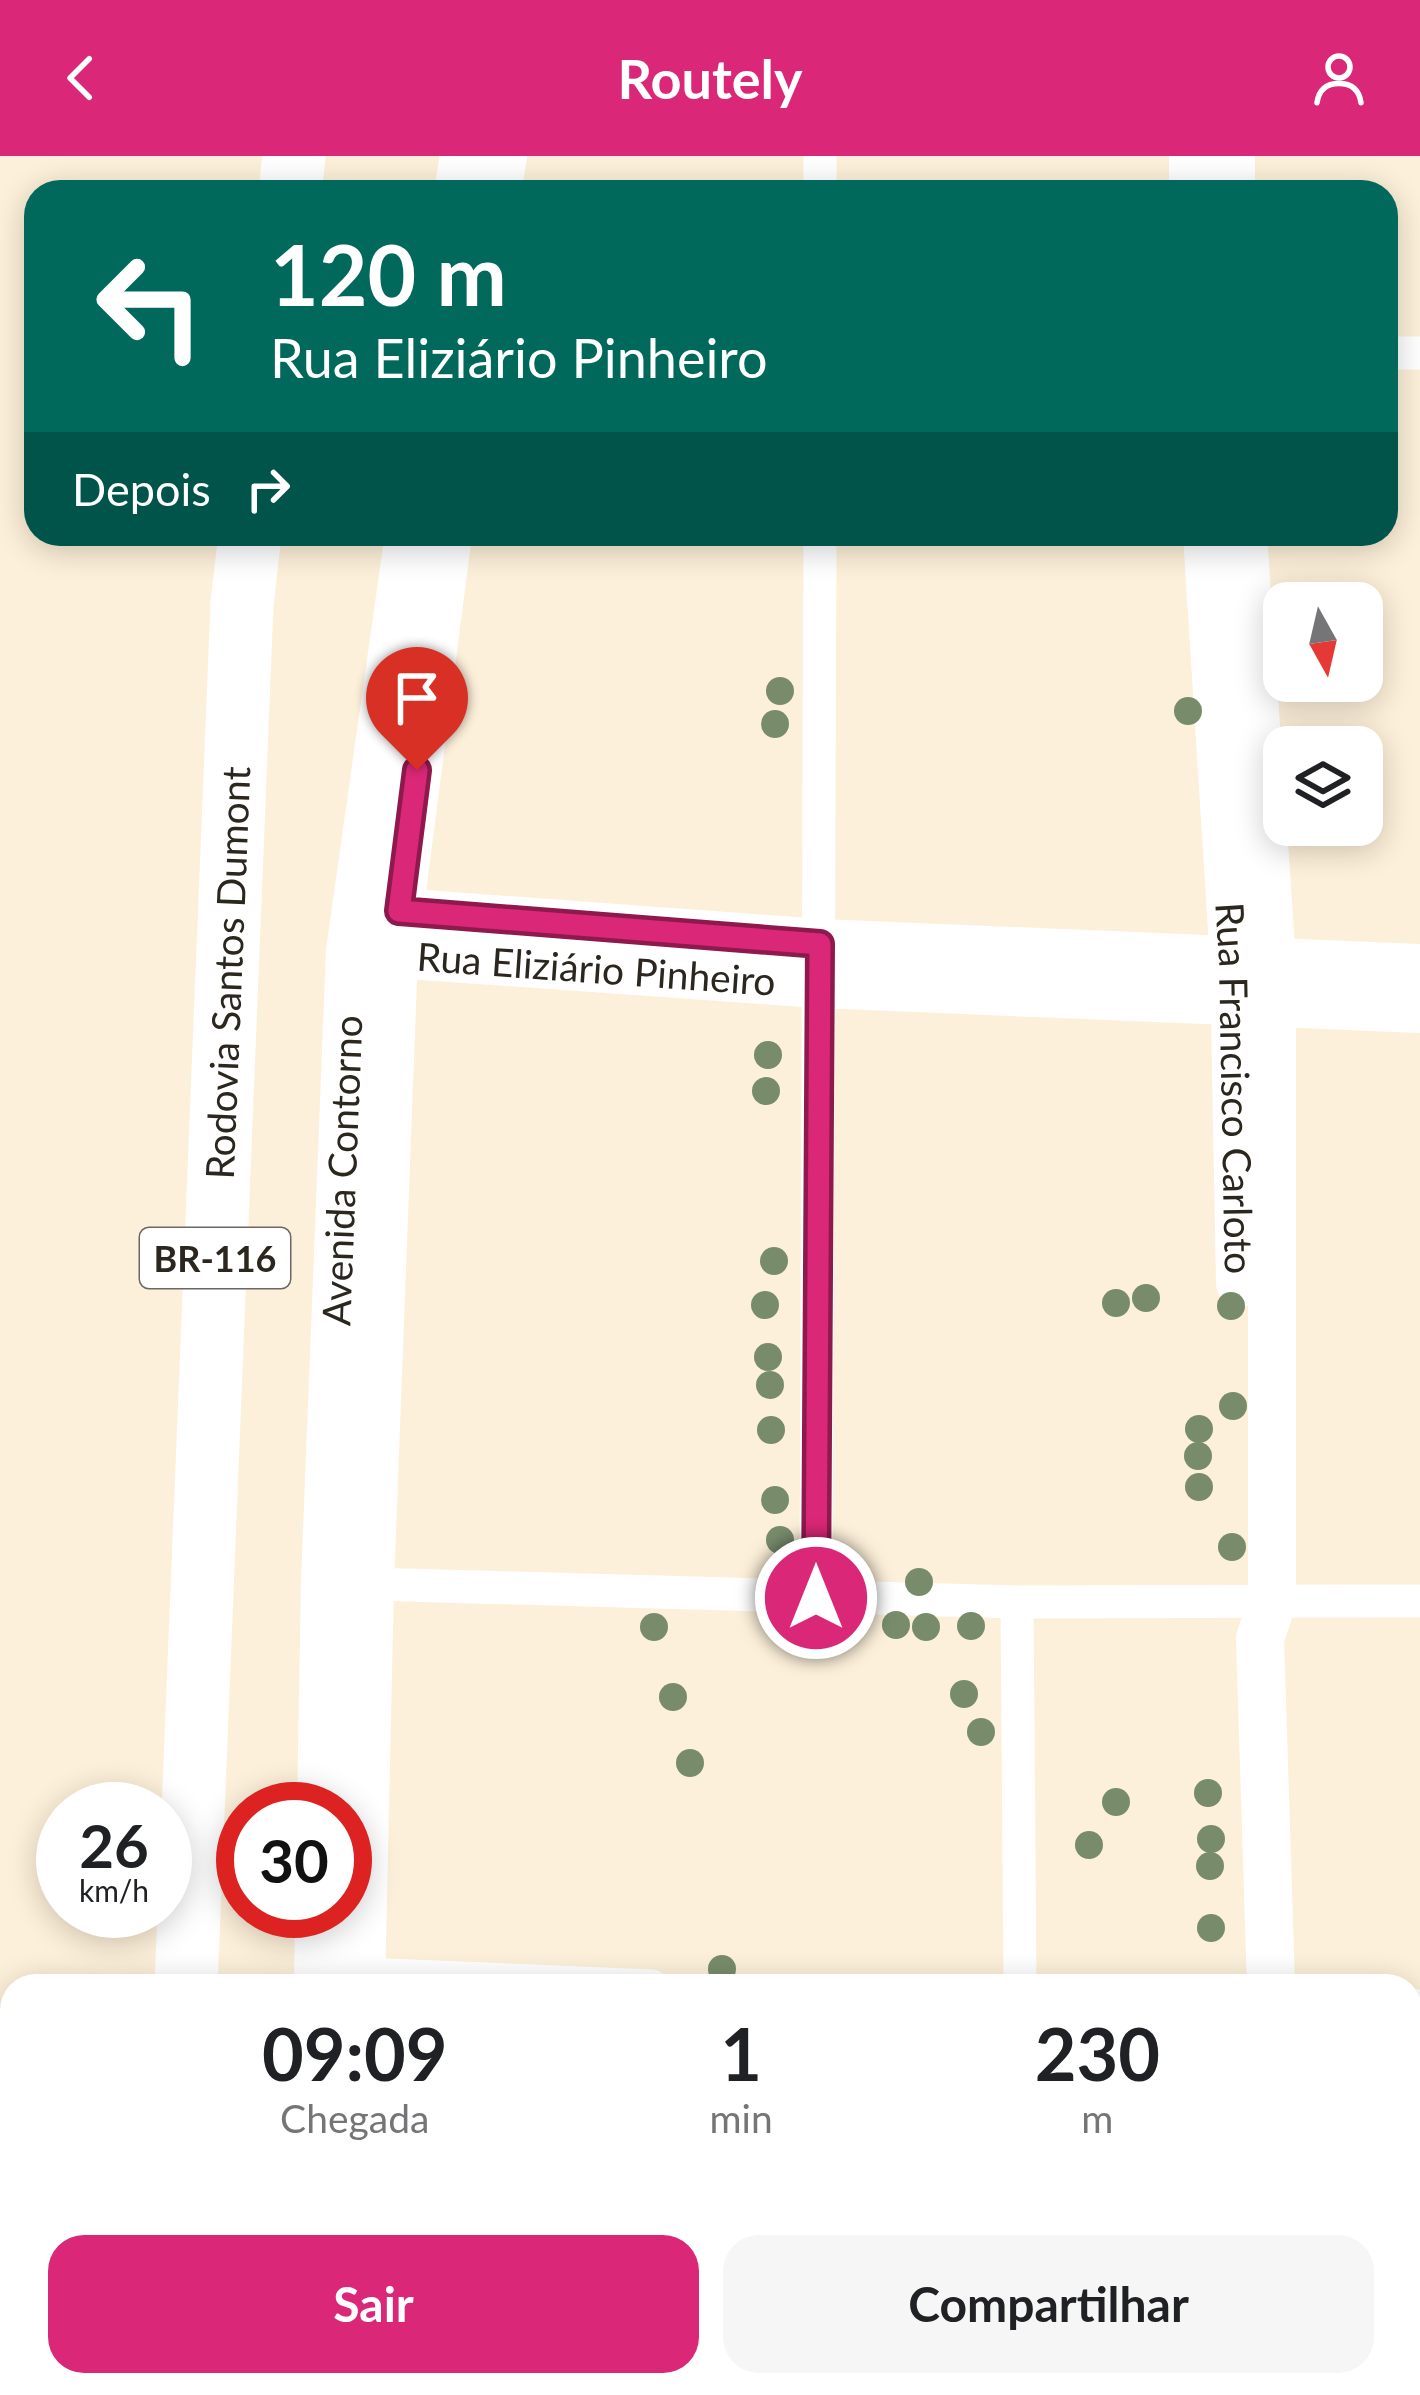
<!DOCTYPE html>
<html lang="pt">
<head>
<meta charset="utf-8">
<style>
  :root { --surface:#fff; --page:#f6f6f6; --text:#202124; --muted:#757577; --accent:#db2777 }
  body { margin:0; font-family:Lato,sans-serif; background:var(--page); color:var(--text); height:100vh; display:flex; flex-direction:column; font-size:45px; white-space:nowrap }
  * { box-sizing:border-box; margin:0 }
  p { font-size:39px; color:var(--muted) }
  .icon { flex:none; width:66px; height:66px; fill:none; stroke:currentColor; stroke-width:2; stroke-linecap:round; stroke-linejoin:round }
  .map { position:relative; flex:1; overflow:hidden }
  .panel { position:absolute; left:0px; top:1818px; width:1422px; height:423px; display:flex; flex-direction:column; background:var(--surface); border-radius:36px 36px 0 0; box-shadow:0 6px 30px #0003 }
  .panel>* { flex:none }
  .hud { position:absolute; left:24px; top:24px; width:1374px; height:366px; border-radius:36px; box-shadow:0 6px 30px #0003; background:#00695c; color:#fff; overflow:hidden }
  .needle { width:78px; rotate:172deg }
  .fabs { position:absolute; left:1263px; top:426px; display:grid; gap:24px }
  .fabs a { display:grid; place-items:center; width:120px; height:120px; border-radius:24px; background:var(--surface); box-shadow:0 6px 30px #0003; font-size:60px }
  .speed { position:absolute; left:36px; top:1626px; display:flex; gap:24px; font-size:60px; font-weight:700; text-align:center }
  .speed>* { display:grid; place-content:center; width:156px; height:156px; border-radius:50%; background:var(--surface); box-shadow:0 6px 30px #0003; line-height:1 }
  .speed small { font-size:30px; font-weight:400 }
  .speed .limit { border:18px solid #d22; background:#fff; color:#111 }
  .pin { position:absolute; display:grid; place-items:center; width:102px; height:102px; color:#fff; margin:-123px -51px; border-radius:50% 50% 50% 0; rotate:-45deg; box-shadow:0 0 12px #0007 }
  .pin .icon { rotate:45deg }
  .me { position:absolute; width:132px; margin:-66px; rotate:0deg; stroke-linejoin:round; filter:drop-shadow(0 0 9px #0008) }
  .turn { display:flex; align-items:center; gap:42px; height:252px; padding:0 48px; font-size:54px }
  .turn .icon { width:156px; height:156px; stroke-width:2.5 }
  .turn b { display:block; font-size:84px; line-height:102px }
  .then { display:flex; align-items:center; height:114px; padding:0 48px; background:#0003; gap:24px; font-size:45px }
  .eta { display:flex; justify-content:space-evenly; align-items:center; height:204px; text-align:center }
  .eta b { font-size:72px; font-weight:700; line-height:84px }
  .button { display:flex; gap:24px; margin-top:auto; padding:24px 48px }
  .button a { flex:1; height:138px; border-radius:36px; background:var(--accent); color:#fff; font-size:48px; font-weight:700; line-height:138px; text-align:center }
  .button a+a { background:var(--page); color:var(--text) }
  header { display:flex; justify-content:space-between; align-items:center; height:156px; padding:0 48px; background:var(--accent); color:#fff; font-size:54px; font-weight:700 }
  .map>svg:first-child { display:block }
  .built { fill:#f6e5c9 }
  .green { fill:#c7dac7 }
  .building { fill:#d0c2e7 }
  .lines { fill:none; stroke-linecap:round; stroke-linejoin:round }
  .street { stroke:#fff; stroke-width:33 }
  .secondary { stroke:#fff; stroke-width:48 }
  .highway { stroke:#fff; stroke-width:63 }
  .tree { fill:#788c6c }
  .route-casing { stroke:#8e194d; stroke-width:30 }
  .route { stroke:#db2777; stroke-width:21 }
  .labels { text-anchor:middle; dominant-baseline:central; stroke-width:12; stroke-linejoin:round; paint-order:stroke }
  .shield { fill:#fff; stroke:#6b6762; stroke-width:3 }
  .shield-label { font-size:36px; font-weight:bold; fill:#2b261e }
  .street-label { font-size:39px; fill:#2b261e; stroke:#fff }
</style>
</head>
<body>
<header><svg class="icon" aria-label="back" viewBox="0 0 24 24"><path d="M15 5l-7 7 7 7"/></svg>Routely<svg class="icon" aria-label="person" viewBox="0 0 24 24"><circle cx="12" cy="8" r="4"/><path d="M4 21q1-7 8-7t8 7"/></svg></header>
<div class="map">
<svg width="1420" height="2239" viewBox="0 0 1420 2239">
  <rect width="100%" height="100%" fill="#fdf0da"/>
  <path class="built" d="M1410,1904H1420V2239H1032V2229H1410Z"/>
  <path class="green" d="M1032,2229H1346L1345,2239H1032Z"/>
  <g class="building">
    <path d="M1410,1904H1420V1957L1410,1956Z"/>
    <path d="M1410,2018H1420V2104L1410,2103Z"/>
    <path d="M1346,2229H1393L1392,2239H1345Z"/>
  </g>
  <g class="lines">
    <g class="street">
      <path d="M820,0V36"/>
      <path d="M1386,197H1420"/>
      <path d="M370,1428L1017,1446L1420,1445"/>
      <path d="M816,1442L820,378"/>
      <path d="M1017,1446L1020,1830"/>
      <path d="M362,1818L652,1830"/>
      <path d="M1410,1850H1420"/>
      <path d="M428,2229L488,2239"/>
      <path d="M853,2229V2239"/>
      <path d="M1027,2229L1028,2239"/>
    </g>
    <g class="secondary">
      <path d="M1193,0V36"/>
      <path d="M1231,0V36"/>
      <path d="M458,36L464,0"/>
      <path d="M497,36L503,0"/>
      <path id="s1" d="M1207,378L1234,805L1240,1127"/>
      <path d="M1243,378L1272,806V1446L1260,1483L1271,1830"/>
      <path d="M371,754L821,787L1420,812"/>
      <path id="s2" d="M366,796L819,828L1420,853"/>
      <path id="s3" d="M321,1653L325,1426L350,795L409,378"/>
      <path d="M318,1830L319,1755"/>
      <path d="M361,1830L370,1428L394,797L448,378"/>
      <path d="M304,2239V2229"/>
      <path d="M347,2239V2229"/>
    </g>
    <g class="highway">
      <path d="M290,36L294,0"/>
      <path id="s4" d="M186,1830L242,448L250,378"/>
      <path d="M176,2239V2229"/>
    </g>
  </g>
  <g class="tree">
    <circle cx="780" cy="535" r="14"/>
    <circle cx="1188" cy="555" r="14"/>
    <circle cx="775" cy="568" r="14"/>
    <circle cx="768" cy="899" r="14"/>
    <circle cx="766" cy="935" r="14"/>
    <circle cx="774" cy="1105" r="14"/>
    <circle cx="1146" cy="1142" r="14"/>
    <circle cx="1116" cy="1147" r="14"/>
    <circle cx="765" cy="1149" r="14"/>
    <circle cx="1231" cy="1150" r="14"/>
    <circle cx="768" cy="1201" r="14"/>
    <circle cx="770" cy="1229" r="14"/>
    <circle cx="1233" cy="1250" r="14"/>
    <circle cx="1199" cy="1273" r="14"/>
    <circle cx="771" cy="1274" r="14"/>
    <circle cx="1198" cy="1300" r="14"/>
    <circle cx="1199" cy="1331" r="14"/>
    <circle cx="775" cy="1344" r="14"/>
    <circle cx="780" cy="1384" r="14"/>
    <circle cx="1232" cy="1391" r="14"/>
    <circle cx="777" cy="1419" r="14"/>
    <circle cx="919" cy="1426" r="14"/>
    <circle cx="896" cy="1469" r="14"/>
    <circle cx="971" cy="1470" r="14"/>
    <circle cx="654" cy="1471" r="14"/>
    <circle cx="926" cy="1471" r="14"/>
    <circle cx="964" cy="1538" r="14"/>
    <circle cx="673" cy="1541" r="14"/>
    <circle cx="981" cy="1576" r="14"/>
    <circle cx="690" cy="1607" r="14"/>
    <circle cx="1208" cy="1637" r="14"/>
    <circle cx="1116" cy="1646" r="14"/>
    <circle cx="1211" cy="1683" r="14"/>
    <circle cx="1089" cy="1689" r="14"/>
    <circle cx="1210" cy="1710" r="14"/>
    <circle cx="1211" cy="1772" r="14"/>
    <circle cx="722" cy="1813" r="14"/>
  </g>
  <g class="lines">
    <g class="route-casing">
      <path id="route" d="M417,614L399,755L820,788L816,1442"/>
    </g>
    <use href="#route" class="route"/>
  </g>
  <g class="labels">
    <rect class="shield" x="140" y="1072" width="150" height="60" rx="9"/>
    <g class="shield-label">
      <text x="215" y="1102">BR-116</text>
    </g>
    <g class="street-label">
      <text stroke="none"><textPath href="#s2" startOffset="231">Rua Eliziário Pinheiro</textPath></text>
      <text stroke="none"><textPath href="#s4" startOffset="1014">Rodovia Santos Dumont</textPath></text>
      <text stroke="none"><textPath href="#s1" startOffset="555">Rua Francisco Carloto</textPath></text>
      <text stroke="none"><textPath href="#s3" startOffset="639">Avenida Contorno</textPath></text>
    </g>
  </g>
</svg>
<div class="fabs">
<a><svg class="needle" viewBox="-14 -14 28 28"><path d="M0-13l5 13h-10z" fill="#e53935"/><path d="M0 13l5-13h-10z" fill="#757577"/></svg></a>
<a><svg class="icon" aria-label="layers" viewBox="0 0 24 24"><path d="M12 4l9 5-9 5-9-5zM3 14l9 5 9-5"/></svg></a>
</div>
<div class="speed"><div>26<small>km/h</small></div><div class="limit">30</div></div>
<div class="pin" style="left:417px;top:614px;background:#d93025"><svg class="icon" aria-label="arrive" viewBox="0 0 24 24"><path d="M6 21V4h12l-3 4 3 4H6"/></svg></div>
<svg class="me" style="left:816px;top:1442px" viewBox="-20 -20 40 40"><circle r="17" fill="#db2777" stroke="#fff" stroke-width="3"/><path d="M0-11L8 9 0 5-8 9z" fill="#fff"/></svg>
<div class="hud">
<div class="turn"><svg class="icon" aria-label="left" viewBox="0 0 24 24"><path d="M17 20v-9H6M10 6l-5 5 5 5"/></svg><div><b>120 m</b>Rua Eliziário Pinheiro</div></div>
<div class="then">Depois<svg class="icon" aria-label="right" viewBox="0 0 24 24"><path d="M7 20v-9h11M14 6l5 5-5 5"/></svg></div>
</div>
<section class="panel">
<div class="eta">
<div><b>09:09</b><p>Chegada</p></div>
<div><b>1</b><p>min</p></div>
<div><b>230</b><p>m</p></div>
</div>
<div class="button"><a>Sair</a><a>Compartilhar</a></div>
</section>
</div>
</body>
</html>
